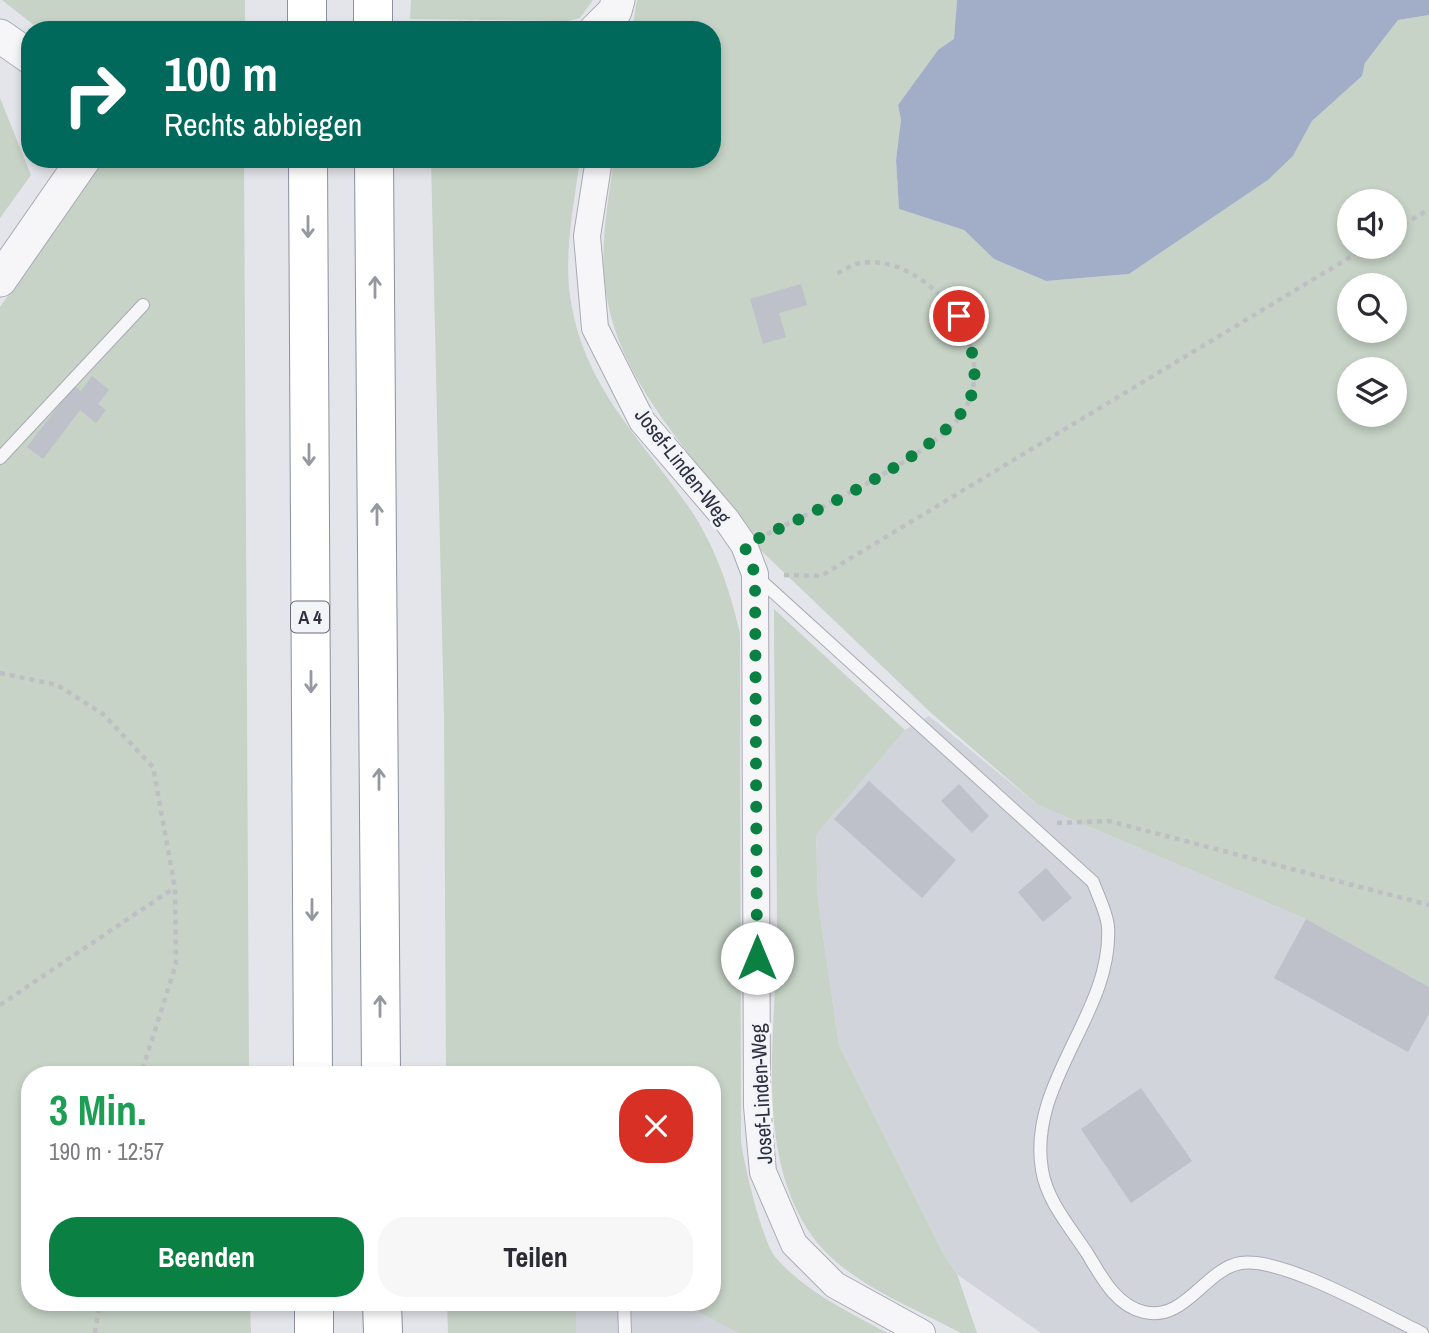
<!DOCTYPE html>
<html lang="de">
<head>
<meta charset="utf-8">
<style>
  :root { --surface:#fff; --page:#f7f7f7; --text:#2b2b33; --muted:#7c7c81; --accent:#0b8043 }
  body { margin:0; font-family:"Archivo Narrow",sans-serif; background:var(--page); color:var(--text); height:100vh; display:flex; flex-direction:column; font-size:26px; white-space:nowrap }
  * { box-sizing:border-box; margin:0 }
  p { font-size:23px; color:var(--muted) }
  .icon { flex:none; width:38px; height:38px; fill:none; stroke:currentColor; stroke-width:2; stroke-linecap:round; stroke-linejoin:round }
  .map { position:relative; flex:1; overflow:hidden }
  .sheet { position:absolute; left:21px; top:1066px; width:700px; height:245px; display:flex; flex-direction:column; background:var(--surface); border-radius:28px; box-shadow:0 4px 10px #0003 }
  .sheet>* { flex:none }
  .guide { position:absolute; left:21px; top:21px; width:700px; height:147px; border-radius:28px; box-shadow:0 4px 10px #0003; background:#00695c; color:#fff; overflow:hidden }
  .tools { position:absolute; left:1337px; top:189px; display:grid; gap:14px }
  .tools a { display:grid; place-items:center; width:70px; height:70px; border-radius:50%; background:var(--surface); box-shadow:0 4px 10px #0003; font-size:35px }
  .pin { position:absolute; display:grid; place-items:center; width:60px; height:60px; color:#fff; margin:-30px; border:4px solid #fff; border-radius:50%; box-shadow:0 2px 7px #0007 }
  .me { position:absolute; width:77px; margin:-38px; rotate:0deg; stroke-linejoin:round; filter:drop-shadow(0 0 5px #0008) }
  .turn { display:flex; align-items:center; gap:24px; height:147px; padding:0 28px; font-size:32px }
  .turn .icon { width:91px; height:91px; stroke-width:2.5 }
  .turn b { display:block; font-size:49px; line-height:60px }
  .round { display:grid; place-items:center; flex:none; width:74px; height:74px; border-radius:28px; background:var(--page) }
  .overview { display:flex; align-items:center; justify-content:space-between; height:119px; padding:0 28px }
  h1 { font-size:42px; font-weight:700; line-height:52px; color:#1e9e55 }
  .button { display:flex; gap:14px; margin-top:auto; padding:14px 28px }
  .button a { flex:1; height:80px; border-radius:28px; background:var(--accent); color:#fff; font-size:28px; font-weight:700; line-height:80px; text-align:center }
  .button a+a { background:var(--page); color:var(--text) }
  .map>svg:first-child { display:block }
  .built { fill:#d2d4dc }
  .green { fill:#c6d3c6; fill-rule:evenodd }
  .water { fill:#a2adc7 }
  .building { fill:#bec0ca }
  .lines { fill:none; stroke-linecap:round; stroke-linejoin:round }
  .service-casing { stroke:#a9abb4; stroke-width:14 }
  .minor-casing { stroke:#a9abb4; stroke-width:28 }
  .tertiary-casing { stroke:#a9abb4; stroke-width:35 }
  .motorway-casing { stroke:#8c90a0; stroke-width:40 }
  .path { stroke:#bebfc5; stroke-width:4.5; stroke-dasharray:5 5; stroke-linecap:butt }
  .service { stroke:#f6f6f9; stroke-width:12 }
  .minor { stroke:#f6f6f9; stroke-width:26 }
  .tertiary { stroke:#f6f6f9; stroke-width:33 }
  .motorway { stroke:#fff; stroke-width:38 }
  .path-bridge { stroke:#bebfc5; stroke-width:4.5; stroke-dasharray:5 5; stroke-linecap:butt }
  .oneway { stroke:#9698a0 }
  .route { stroke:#0b8043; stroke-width:12; stroke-dasharray:0 21.6 }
  .labels { text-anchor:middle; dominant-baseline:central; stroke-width:6; stroke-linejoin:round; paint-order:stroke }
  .shield { fill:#f3f4f8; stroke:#686b78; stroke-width:2 }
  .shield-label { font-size:19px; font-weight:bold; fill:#2d3041 }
  .street-label { font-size:21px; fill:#2d3041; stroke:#f3f4f8 }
</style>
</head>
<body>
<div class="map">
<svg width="1429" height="1333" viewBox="0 0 1429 1333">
  <rect width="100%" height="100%" fill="#e4e5ea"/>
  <g class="built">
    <path d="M929,716L1038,805L1306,919L1429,987V1333H1041L958,1275L944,1255L839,1045L818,901L816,835L905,730Z"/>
    <path d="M576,1302H679L738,1333H576Z"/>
  </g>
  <g class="green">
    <path d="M2,0H245V23L134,30H40Z"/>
    <path d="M411,0H593L580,18L568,21L410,19Z"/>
    <path d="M637,0H957L954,40L938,50L898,105L901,120L896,160L899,209L964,230L994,259L1046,281L1129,274L1268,180L1293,156L1312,121L1362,76L1365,63L1398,20L1429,15V987L1306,919L1038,805L930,712L748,538C700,456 621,391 606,292C599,247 608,203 614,159H712V30H632ZM1349,201H1395V247H1349ZM1349,285H1395V331H1349ZM1349,369H1395V415H1349Z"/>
    <path d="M0,98L31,175L0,218Z"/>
    <path d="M104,159H244L249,1074H30V1302H250L251,1333H0V307Z"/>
    <path d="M431,159H580C574,204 564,251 570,296C583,386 639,436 688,506C715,545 729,587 740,633L741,1141C744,1164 762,1242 776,1258C806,1292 849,1312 887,1333H738L679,1302H712V1074H446L444,716Z"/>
    <path d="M774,609L905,730L816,835L818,901L839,1045L944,1255L957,1274L977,1333H961C909,1305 838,1280 806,1227C755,1143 776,1031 777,937C777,828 774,718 774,609Z"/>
    <path d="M447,1302H576V1333H448Z"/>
  </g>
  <path class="water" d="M957,0H1429V15L1398,20L1365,63L1362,76L1312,121L1293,156L1268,180L1129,274L1046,281L994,259L964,230L899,209L896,160L901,120L898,105L938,50L954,39Z"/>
  <g class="building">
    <path d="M801,284L807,305L779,313L786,337L763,344L750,299Z"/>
    <path d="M92,376L109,390L98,404L106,410L96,423L80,410L43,459L27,447L74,386L81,391Z"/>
    <path d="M869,781L956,860L922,898L834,819Z"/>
    <path d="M959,784L989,816L972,833L941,801Z"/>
    <path d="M1046,868L1072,898L1043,922L1018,892Z"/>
    <path d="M1306,919L1429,987V1014L1408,1052L1274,978Z"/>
    <path d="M1141,1088L1192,1161L1131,1203L1081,1129Z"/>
  </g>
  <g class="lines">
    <g class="service-casing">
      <g id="service">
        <path d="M0,458L143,305"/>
        <path d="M757,577L1093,882C1098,896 1107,913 1108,927C1113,1013 1027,1082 1042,1170C1047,1201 1070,1227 1087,1253C1101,1276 1116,1306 1144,1312C1185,1322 1205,1269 1241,1263C1284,1257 1380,1313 1422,1333"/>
        <path d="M624,1302L625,1333"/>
      </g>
    </g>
    <g class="minor-casing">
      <path id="minor" d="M599,159L587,236L595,328L642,421L726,519L744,545L755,574L757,1106L763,1172L794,1244L835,1285L922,1333"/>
    </g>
    <g class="tertiary-casing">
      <g id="tertiary">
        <path d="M596,30L615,11L618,0"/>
        <path d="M0,36L30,57"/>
        <path d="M0,280L84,159"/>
      </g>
    </g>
    <g class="motorway-casing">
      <g id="motorway">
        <path d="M307,0V30"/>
        <path d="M373,0V30"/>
        <path d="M308,159L313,1074"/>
        <path d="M374,159L381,1074"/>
        <path d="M314,1302V1333"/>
        <path d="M382,1302L383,1333"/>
      </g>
    </g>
    <g class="path">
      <path d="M469,23L568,24"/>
      <path d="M187,30L238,25"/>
      <path d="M1395,230L1429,209"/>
      <path d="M767,534C816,510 927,458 959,418C1008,356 930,252 860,263C853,264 843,271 836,274"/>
      <path d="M784,575L821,576L1367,247"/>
      <path d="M0,673L57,685L103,714L153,767L175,888L176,964L141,1074"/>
      <path d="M1057,823L1109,821L1429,905"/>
      <path d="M0,1005L174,888"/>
      <path d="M95,1333L100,1302"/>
    </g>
    <use href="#service" class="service"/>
    <use href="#minor" class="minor"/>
    <use href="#tertiary" class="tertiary"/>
    <use href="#motorway" class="motorway"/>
    <path class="path-bridge" d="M238,25L469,23"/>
  </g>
  <defs><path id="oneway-shaft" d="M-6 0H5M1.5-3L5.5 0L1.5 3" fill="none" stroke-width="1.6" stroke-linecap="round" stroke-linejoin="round" transform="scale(1.75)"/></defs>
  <g class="oneway">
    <use href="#oneway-shaft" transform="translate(308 227) rotate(90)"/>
    <use href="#oneway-shaft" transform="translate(375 287) rotate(-90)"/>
    <use href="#oneway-shaft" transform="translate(309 455) rotate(90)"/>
    <use href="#oneway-shaft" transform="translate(377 514) rotate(-90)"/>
    <use href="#oneway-shaft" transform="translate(311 682) rotate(90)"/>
    <use href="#oneway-shaft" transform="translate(379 779) rotate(-90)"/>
    <use href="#oneway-shaft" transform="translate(312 910) rotate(90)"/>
    <use href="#oneway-shaft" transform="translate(380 1006) rotate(-90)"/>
  </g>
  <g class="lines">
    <path class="route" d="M757,958L755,574L744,545C796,521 958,448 972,393C979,366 970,341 959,316"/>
  </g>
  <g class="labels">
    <rect class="shield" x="291" y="601.5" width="38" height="31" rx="5"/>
    <g class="shield-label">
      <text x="310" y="617">A 4</text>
    </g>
    <g class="street-label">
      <text transform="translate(683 466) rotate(52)">Josef-Linden-Weg</text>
      <text transform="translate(761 1094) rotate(-93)">Josef-Linden-Weg</text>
    </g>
  </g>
</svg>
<div class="tools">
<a><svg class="icon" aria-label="sound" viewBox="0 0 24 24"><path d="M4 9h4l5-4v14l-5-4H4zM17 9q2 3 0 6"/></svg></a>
<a><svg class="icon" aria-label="search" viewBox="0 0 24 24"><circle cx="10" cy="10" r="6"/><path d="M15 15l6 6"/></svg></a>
<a><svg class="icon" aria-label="layers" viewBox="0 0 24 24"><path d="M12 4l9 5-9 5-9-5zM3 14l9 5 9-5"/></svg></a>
</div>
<div class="pin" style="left:959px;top:316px;background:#d93025"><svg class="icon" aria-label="arrive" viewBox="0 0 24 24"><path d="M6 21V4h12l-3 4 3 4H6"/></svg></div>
<svg class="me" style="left:757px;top:958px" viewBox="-20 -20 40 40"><circle r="19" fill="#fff"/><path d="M0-13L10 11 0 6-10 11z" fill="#0b8043"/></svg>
<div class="guide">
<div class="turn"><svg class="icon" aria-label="right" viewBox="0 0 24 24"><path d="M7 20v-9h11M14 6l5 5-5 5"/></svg><div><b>100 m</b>Rechts abbiegen</div></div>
</div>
<section class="sheet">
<div class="overview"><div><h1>3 Min.</h1><p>190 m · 12:57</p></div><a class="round" style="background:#d93025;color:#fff"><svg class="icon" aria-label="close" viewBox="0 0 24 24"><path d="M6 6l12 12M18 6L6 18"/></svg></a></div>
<div class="button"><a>Beenden</a><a>Teilen</a></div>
</section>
</div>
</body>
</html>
